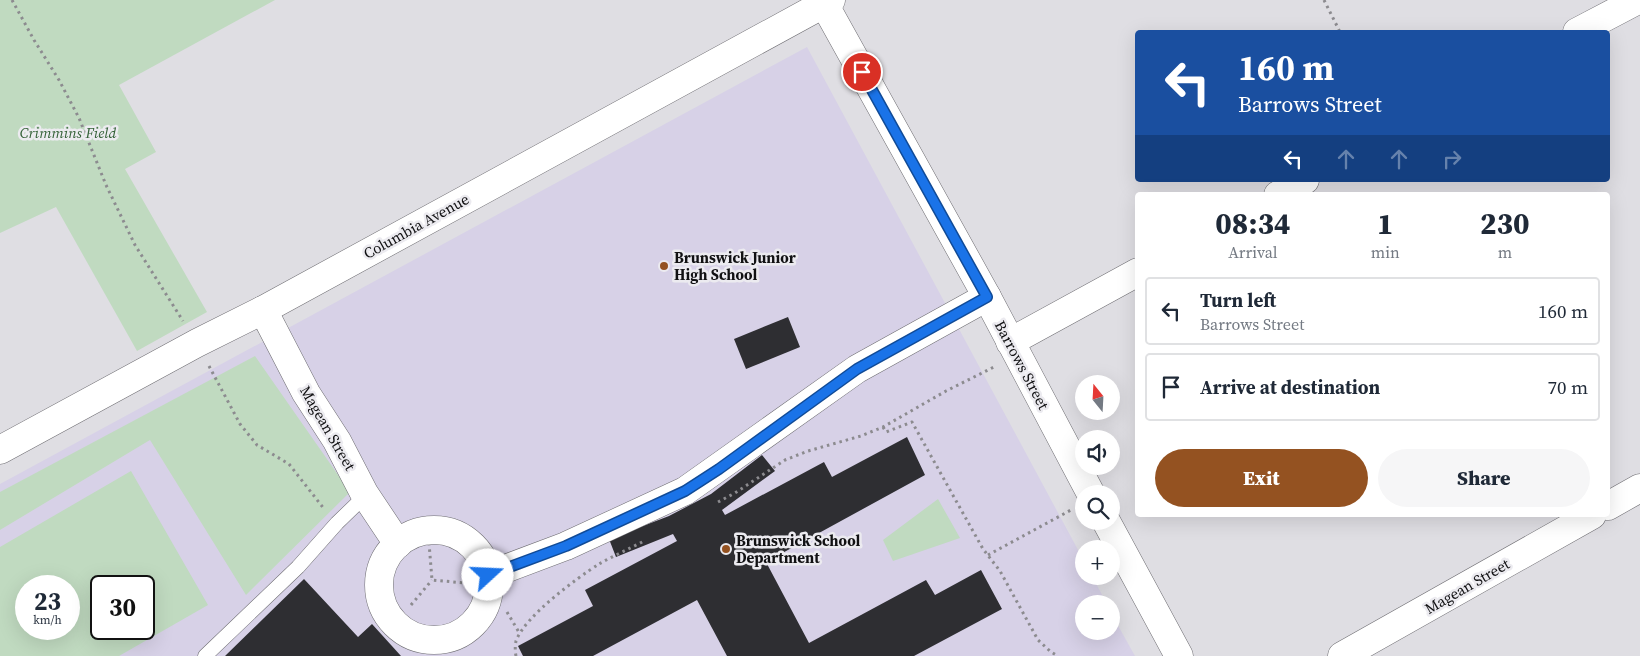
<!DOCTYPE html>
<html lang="en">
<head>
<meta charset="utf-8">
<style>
  :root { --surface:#fff; --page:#f6f6f7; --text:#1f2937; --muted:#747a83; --line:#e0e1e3; --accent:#945221 }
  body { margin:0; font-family:"Source Serif 4",serif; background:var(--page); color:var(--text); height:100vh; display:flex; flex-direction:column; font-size:19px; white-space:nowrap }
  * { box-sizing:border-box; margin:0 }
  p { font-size:16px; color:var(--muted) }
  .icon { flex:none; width:28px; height:28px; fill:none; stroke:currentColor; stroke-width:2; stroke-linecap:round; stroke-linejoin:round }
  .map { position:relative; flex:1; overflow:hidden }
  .drawer { position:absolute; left:1135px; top:192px; width:475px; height:325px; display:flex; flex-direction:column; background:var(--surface); border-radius:5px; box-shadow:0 5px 20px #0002 }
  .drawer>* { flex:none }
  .hud { position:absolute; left:1135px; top:30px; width:475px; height:152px; border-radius:5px; box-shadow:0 5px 20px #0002; background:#1a4fa0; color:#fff; overflow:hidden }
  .needle { width:32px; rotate:342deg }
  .buttons { position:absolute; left:1075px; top:375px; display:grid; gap:10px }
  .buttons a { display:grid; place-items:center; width:45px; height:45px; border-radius:50%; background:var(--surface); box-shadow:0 5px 20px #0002; font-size:25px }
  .speed { position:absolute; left:15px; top:575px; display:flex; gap:10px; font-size:25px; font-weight:700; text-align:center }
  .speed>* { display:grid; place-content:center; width:65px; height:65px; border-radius:50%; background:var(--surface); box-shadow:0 5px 20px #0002; line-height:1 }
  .speed small { font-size:12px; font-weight:400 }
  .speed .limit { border:2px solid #111; border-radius:8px; background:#fff; color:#111 }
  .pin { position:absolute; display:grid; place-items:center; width:42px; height:42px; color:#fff; margin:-21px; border:2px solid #fff; border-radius:50%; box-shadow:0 1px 5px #0007 }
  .me { position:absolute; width:55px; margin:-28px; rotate:70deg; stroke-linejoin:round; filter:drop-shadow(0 0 4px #0008) }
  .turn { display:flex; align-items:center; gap:18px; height:105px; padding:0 20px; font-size:22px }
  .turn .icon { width:65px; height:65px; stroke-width:2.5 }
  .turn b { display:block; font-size:35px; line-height:42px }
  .lanes { display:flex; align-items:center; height:48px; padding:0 20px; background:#0003; justify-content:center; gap:25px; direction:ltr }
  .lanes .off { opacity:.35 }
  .eta { display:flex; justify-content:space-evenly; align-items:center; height:85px; text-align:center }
  .eta b { font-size:30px; font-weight:800; line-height:35px }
  .action { display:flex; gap:10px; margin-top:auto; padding:10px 20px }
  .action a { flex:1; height:58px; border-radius:30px; background:var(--accent); color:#fff; font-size:20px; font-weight:800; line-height:58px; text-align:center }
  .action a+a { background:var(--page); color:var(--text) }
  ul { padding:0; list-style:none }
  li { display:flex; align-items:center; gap:15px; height:68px; margin:0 10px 8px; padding:0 10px; border:2px solid var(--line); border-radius:5px }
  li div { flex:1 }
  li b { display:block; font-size:19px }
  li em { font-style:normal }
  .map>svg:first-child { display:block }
  .education { fill:#d7d1e7; fill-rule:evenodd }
  .green { fill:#c0dac0; fill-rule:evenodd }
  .building { fill:#2e2e32 }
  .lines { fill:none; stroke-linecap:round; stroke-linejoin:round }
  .service-casing { stroke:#6e6d72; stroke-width:15 }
  .minor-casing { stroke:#6e6d72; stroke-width:29 }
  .path { stroke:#8c8b8f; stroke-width:3; stroke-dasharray:2.5 4; stroke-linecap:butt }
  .service { stroke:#fff; stroke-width:14 }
  .minor { stroke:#fff; stroke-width:28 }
  .route-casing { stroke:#114b97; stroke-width:12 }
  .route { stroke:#1a73e8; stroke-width:9 }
  .poi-dot { fill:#945221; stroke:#ecebf0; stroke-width:2 }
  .labels { text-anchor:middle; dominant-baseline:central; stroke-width:5; stroke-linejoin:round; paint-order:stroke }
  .park-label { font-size:15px; font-style:italic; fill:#346238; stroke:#ecebf0 }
  .street-label { font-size:15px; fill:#111113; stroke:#ecebf0 }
  .poi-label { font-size:15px; font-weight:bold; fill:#111113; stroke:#ecebf0; text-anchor:start }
</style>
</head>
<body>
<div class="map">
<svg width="1640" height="656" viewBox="0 0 1640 656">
  <rect width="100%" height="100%" fill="#dfdee3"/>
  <path class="education" d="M807,47L1084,561V576H1092L1107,604H1084V631H1111V613L1135,656H0V484ZM26,586H69V629H26ZM101,586H144V629H101Z"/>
  <g class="green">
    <path d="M0,0H275L119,85L156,152L125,169L207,312L137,351L56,207L0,233Z"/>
    <path d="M255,356L350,492L246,595L150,440L0,530V492Z"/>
    <path d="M131,471L208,605L119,656H0V547ZM69,586V629H26V586ZM101,586H144V629H101Z"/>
    <path d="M938,499L960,538L893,561L883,540Z"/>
  </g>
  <g class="building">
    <path d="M788,317L800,347L746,369L734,339Z"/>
    <path d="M907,437L925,475L766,562L809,643L926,580L935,595L981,570L1002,609L914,656H727L697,600L593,656H523L518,646L593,606L585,590L677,541L673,534L616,557L609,539L669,516L711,494L762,455L775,471L722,510L725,515L824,462L832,477Z"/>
    <path d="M304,579L358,637L372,624L401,656H225Z"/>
  </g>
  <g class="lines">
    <g class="service-casing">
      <path id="service" d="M205,656L298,567L337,523L366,495"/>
    </g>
    <g class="minor-casing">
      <g id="minor">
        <path d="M822,0L987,297L1091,494"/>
        <path d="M1577,32L1638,0"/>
        <path d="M1278,195L1305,180"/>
        <path d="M263,310L306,393L337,441L364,493L398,544"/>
        <path d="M1010,342L1138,272"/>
        <path d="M0,450L197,343L263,310L831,0"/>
        <path d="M1608,506L1640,488"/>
        <path d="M1106,521L1179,656"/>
        <circle cx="434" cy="585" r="55"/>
        <path d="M489,575L566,546L685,491L857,369L987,297"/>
        <path d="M1342,656L1592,515"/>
      </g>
    </g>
    <g class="path">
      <path d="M12,0L34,40L59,80L79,118L106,185L135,245L183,321"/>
      <path d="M1324,0L1340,32"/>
      <path d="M209,366L240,424L257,445L289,464L325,510"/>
      <path d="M883,427L886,432L912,422L983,549L1000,571L1038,640L1051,652L1058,656"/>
      <path d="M718,502L735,493L785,460L808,451L861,436L883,427L946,391L996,366"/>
      <path d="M429,543L432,580L465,583"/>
      <path d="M988,555L1071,510"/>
      <path d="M411,605L432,580"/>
      <path d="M507,612L520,634"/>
      <path d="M516,656C515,651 515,646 516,641C525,616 577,578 599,564C613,556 629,549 644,541"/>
    </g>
    <use href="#service" class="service"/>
    <use href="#minor" class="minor"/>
  </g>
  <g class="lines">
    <g class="route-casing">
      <path id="route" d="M488,575L566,546L685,491L719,469L857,369L987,297L862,72"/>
    </g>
    <use href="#route" class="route"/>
  </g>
  <g class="poi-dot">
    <circle cx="664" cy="266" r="5"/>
    <circle cx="726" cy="549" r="5"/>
  </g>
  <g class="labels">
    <g class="park-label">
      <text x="68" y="132">Crimmins Field</text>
    </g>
    <g class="street-label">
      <text transform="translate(416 226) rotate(-29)">Columbia Avenue</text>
      <text transform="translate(1022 365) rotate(62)">Barrows Street</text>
      <text transform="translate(328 428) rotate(60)">Magean Street</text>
      <text transform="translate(1467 586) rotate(-30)">Magean Street</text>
    </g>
    <g class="poi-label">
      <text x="674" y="257">Brunswick Junior<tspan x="674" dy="17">High School</tspan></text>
      <text x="736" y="540">Brunswick School<tspan x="736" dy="17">Department</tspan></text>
    </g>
  </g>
</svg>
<div class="buttons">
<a><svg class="needle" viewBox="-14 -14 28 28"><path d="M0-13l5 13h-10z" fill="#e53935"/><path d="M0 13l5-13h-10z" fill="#747a83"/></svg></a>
<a><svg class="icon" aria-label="sound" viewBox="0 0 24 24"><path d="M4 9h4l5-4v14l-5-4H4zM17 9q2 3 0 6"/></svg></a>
<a><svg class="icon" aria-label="search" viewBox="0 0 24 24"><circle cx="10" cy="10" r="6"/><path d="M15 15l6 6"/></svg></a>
<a>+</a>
<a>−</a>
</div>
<div class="speed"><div>23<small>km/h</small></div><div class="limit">30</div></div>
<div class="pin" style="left:862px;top:72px;background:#d93025"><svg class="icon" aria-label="arrive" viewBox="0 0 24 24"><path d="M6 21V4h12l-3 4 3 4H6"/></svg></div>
<svg class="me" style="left:488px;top:575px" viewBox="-20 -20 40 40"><circle r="19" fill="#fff"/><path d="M0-13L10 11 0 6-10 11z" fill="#1a73e8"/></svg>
<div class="hud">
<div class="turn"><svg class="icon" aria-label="left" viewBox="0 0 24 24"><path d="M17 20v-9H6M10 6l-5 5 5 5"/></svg><div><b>160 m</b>Barrows Street</div></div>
<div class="lanes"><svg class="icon" aria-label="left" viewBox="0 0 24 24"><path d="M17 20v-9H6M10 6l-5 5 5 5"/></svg><svg class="icon off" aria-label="ahead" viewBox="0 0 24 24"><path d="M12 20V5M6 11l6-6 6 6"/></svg><svg class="icon off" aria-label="ahead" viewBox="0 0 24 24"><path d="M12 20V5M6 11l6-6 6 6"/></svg><svg class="icon off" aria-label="right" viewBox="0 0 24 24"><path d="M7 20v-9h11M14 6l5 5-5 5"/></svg></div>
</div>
<section class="drawer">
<div class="eta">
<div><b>08:34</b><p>Arrival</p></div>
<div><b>1</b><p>min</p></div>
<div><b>230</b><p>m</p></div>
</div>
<ul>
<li><svg class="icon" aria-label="left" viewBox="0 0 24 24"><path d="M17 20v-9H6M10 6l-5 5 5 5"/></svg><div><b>Turn left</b><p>Barrows Street</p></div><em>160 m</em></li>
<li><svg class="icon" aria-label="arrive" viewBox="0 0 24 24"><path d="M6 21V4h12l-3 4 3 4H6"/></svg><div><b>Arrive at destination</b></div><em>70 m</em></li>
</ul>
<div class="action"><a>Exit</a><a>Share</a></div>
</section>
</div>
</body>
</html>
